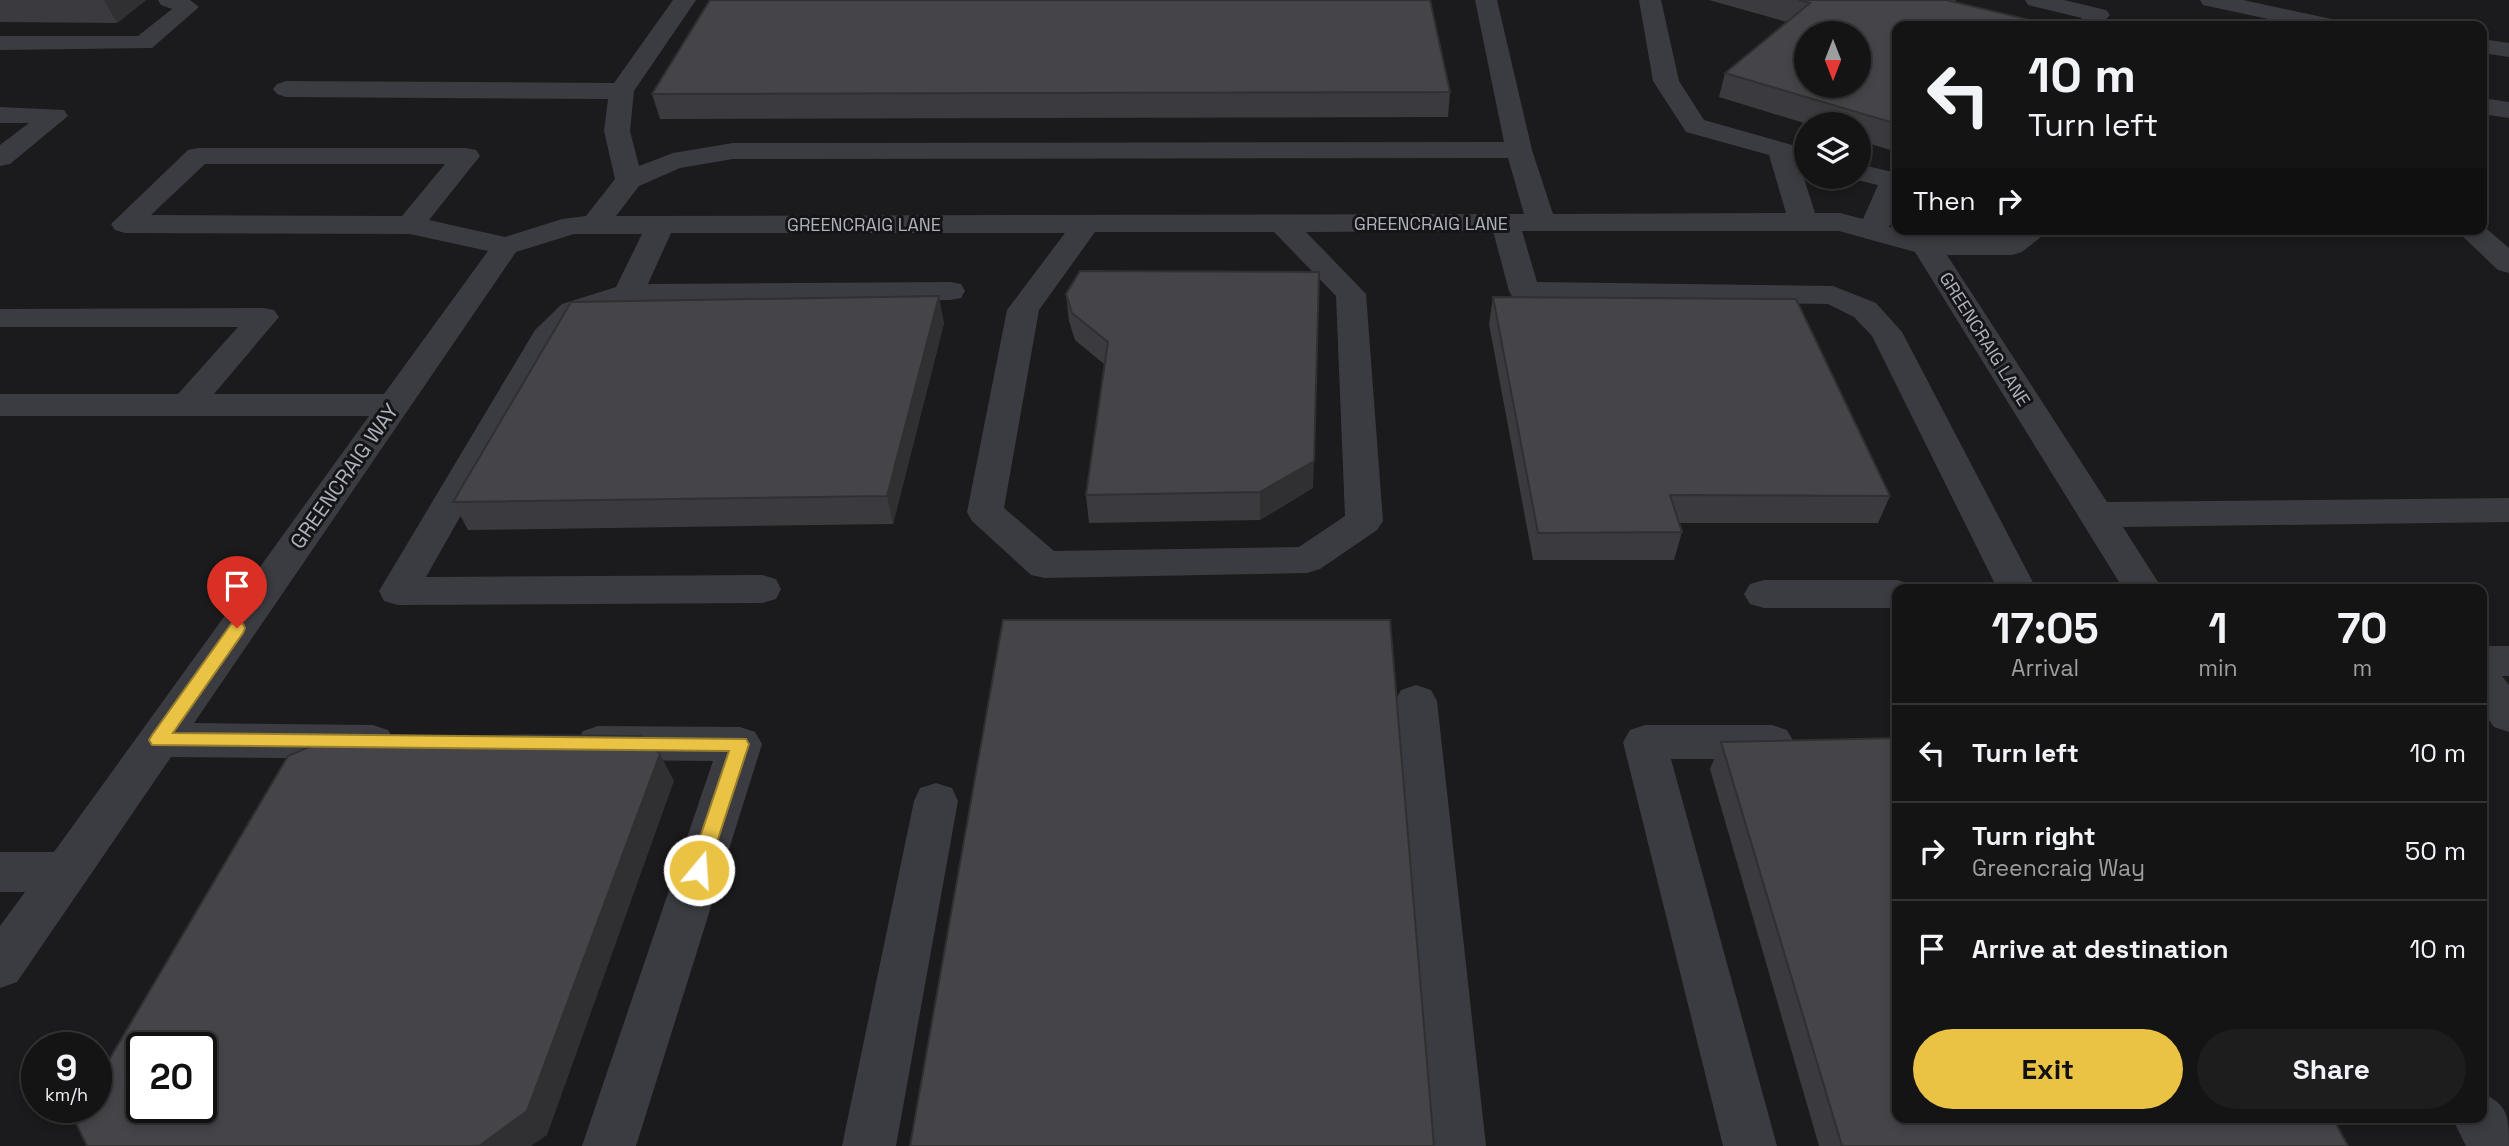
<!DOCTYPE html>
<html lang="en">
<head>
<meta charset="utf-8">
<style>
  :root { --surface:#141415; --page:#1d1d1e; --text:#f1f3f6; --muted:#9d9ea0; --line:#333334; --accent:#eac345 }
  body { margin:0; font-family:"Space Grotesk",sans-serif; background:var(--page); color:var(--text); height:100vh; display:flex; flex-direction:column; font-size:26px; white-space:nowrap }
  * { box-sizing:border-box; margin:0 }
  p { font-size:23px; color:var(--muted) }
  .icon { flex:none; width:38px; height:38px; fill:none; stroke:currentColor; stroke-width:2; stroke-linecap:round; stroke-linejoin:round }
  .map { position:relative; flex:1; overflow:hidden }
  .side { position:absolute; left:1892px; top:584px; width:595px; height:539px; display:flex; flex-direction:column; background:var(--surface); border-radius:14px; box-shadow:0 4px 10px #0003,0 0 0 2px var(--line) }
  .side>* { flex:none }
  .top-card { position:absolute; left:1892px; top:21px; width:595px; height:214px; border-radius:14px; box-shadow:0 4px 10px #0003,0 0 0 2px var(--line); background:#141415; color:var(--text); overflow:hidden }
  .needle { width:46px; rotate:180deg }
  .buttons { position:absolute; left:1794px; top:21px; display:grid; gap:14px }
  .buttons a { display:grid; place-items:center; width:77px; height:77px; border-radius:50%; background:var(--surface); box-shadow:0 4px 10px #0003,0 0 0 2px var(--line); font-size:35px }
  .speed { position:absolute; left:21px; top:1032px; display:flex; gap:14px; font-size:35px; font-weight:700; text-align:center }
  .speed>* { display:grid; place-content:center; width:91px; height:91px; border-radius:50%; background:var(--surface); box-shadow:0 4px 10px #0003,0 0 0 2px var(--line); line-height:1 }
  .speed small { font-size:18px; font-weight:400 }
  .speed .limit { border:4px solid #111; border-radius:10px; background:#fff; color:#111 }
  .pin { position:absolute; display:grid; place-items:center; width:60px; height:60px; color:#fff; margin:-72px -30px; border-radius:50% 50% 50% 0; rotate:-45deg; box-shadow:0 0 7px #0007 }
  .pin .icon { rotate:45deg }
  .me { position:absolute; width:77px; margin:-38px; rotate:18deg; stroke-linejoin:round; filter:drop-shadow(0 0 5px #0008) }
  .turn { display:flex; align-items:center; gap:24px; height:147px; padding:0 21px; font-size:32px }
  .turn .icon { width:91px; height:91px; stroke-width:2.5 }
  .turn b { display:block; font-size:49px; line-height:60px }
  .then { display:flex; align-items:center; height:66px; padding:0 21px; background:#0003; gap:14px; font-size:26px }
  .eta { display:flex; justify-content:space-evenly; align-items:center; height:119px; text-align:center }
  .eta b { font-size:42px; font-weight:700; line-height:49px }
  .button { display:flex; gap:14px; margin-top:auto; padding:14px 21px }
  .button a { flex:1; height:80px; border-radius:42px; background:var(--accent); color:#111; font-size:28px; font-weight:700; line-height:80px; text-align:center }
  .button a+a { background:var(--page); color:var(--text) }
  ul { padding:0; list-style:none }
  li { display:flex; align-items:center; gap:21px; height:98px; padding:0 21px; border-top:2px solid var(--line) }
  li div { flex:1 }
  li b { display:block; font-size:26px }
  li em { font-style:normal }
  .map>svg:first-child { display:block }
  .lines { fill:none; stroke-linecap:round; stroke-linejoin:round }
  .minor { fill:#3b3c41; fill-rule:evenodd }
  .wall { fill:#3b3b3f }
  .shaded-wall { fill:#303033 }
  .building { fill:#454549; stroke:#303033; stroke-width:2; fill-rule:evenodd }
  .route { fill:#eac345; stroke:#987f2d; stroke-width:2 }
  .labels { text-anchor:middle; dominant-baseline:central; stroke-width:6; stroke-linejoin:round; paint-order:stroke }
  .far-street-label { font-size:18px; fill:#aeb0bb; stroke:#151517 }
  .street-label { font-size:21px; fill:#aeb0bb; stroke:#151517 }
</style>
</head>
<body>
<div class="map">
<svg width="2509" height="1146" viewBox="0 0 2509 1146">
  <rect width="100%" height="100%" fill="#1b1a1c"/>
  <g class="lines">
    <g class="minor">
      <path d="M158,0H190L199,7L152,48L0,50V36H138L172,9L161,5Z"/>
      <path d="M673,0H696L634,91L630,131L639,166L673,153L733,143L1504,142L1475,0H1497L1532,150L1553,214L1786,213L1769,155L1686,132L1653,81L1639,0H1661L1679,81L1704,120L1806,149V165L1799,163L1815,213H1840L1863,219L1878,185L1848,178L1858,177V164L1897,173V207L1889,227L1927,237H2005L2017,229H2051L2022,252L2012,255H1947L2107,502L2509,498V522L2123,527L2163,590H2124L1915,252L1839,231H1522L1537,282L1833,286L1876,303L1902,332L2037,590H1998L1872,336L1854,317L1828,304L1524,300L1513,298L1509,291L1493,231L1306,232L1366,294L1383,521L1377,530L1320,569L1307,573L1045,578L1031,575L972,521L967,512L1007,310L1065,233H671L648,284L950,282L961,284L965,291L961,298L950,300L631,302L584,318L559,342L426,577L762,575L776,579L781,589L776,599L762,603L398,605L384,601L379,591L535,330L562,304L616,287L642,234H574L516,252L194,723L373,725L388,730L395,742L388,754L373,759L171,757L17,982L0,988V926L25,892H0V852H54L369,416H0V394H178L238,327H0V309L263,308L274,310L279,317L214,394H384L488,251L410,234L125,233L115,230L111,224L188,150L198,148H466L476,150L480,156L429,220L505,237L562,219L586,216L615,179L604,131L608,99L286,97L277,94L273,89L277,84L286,81L614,83ZM1508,158L1524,214L616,216L639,186L680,168L733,159ZM205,164H445L402,216L151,215ZM1095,232H1274L1336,296L1345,516L1299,547L1054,551L1004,508L1039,310Z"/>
      <path d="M2025,0H2064L2106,10L2110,15L2100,26H2075L2082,18L2028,5Z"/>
      <path d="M2200,0H2243L2341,21L2345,26H2301L2203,5Z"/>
      <path d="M2482,39L2509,43V57L2482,53Z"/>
      <path d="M2482,98L2509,102V118L2482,114Z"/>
      <path d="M0,107L64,110L68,116L10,164L0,166V145L29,123H0Z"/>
      <path d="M2482,225L2509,248V273L2498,270L2455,229H2482Z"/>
      <path d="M1764,580H1897L1911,584L1914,590H1897V608H1764L1750,604L1744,594L1750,584Z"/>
      <path d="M2482,646H2509V676H2502L2509,685V732L2494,727L2482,710Z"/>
      <path d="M1416,685L1431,690L1437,701L1486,1146H1432L1395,701L1401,690Z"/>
      <path d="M1645,725H1772L1787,730L1794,742L1787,754L1772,759H1671L1777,1146H1723L1623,742L1630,730Z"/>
      <path d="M598,726L740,727L755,732L762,744L636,1146H582L713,761L598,760L583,755L576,743L583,731Z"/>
      <path d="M936,783L952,788L958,801L896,1146H842L914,801L920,788Z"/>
      <path d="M2482,1093C2509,1105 2509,1118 2509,1146H2466L2452,1118H2482Z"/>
    </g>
  </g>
  <g class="wall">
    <path d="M0,0H146L117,23L0,22Z"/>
    <path d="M1709,0H1956L1954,2L1897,26V152L1858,140V124H1807L1719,97L1725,73L1787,22Z"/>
    <path d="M1450,92L1448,117L660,119L652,94Z"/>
    <path d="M1066,294L1313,488L1260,520L1089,523L1086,495L1104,364L1075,340L1069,321Z"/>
    <path d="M1493,297L1890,496L1878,523H1679L1682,532L1674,560H1533L1489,324Z"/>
    <path d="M944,323L893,524L468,530L453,502Z"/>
    <path d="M1721,742L2348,1146H1819L1710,769Z"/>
  </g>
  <g class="shaded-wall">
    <path d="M104,0H146L117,23Z"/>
    <path d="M939,296L944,323L893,524L887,496Z"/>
    <path d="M1314,461L1313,488L1260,520V492Z"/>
    <path d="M660,754L674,781L547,1135L531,1146H479Z"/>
  </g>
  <g class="building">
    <path d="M710,0H1430L1450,92L652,94Z"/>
    <path d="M1798,0H1946L2047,24L2045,26H1897V124L1725,73L1810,3ZM1806,33H1858V86H1806Z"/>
    <path d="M1080,271L1319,272L1314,461L1260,492L1086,495L1108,342L1072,313L1066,294Z"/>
    <path d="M939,296L887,496L453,502L571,302Z"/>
    <path d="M1493,297L1796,299L1890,496L1670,495L1682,532L1538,533Z"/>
    <path d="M1003,620H1390L1434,1146H910Z"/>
    <path d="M523,735L641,736L660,754L527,1111L479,1146H87L74,1119L81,1108H96V1082L288,756L323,741ZM142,1048H201V1108H142Z"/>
    <path d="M1897,738V1118H2333L2348,1146H1842L1721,742Z"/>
  </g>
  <path class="route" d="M237,622L243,624L245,628L243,633L173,733L746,739L749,744L706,876L699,878L692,876L689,870L729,751L152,745L149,740L152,735L231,624Z"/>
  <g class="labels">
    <g class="far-street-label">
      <text x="1431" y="223">GREENCRAIG LANE</text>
      <text x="864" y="224">GREENCRAIG LANE</text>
      <text transform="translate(1985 339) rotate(58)">GREENCRAIG LANE</text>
    </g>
    <g class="street-label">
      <text transform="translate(344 476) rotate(-55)">GREENCRAIG WAY</text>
    </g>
  </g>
</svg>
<div class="buttons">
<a><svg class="needle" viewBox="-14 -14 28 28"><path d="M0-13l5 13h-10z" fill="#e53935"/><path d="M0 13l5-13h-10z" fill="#9d9ea0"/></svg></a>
<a><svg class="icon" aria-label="layers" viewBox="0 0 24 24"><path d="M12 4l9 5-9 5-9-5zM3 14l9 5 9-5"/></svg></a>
</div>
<div class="speed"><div>9<small>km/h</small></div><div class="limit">20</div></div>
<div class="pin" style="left:237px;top:628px;background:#d93025"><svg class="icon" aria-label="arrive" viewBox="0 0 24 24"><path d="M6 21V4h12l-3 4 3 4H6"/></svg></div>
<svg class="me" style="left:699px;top:870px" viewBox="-20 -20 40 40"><circle r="17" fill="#eac345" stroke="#fff" stroke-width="3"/><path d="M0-11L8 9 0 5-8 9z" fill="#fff"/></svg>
<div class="top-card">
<div class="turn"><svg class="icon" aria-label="left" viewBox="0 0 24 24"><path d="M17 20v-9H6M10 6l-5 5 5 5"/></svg><div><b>10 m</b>Turn left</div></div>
<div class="then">Then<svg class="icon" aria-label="right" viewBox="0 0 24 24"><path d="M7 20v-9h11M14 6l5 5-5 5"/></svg></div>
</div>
<section class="side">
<div class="eta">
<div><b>17:05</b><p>Arrival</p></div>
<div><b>1</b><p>min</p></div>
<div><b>70</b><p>m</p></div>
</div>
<ul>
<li><svg class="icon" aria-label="left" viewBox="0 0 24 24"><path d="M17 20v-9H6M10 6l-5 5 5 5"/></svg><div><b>Turn left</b></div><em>10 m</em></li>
<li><svg class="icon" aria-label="right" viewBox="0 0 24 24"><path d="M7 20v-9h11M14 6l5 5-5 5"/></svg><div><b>Turn right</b><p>Greencraig Way</p></div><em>50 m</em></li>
<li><svg class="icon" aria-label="arrive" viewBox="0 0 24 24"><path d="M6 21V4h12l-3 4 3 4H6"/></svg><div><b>Arrive at destination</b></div><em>10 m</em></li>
</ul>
<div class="button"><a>Exit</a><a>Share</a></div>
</section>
</div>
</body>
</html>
